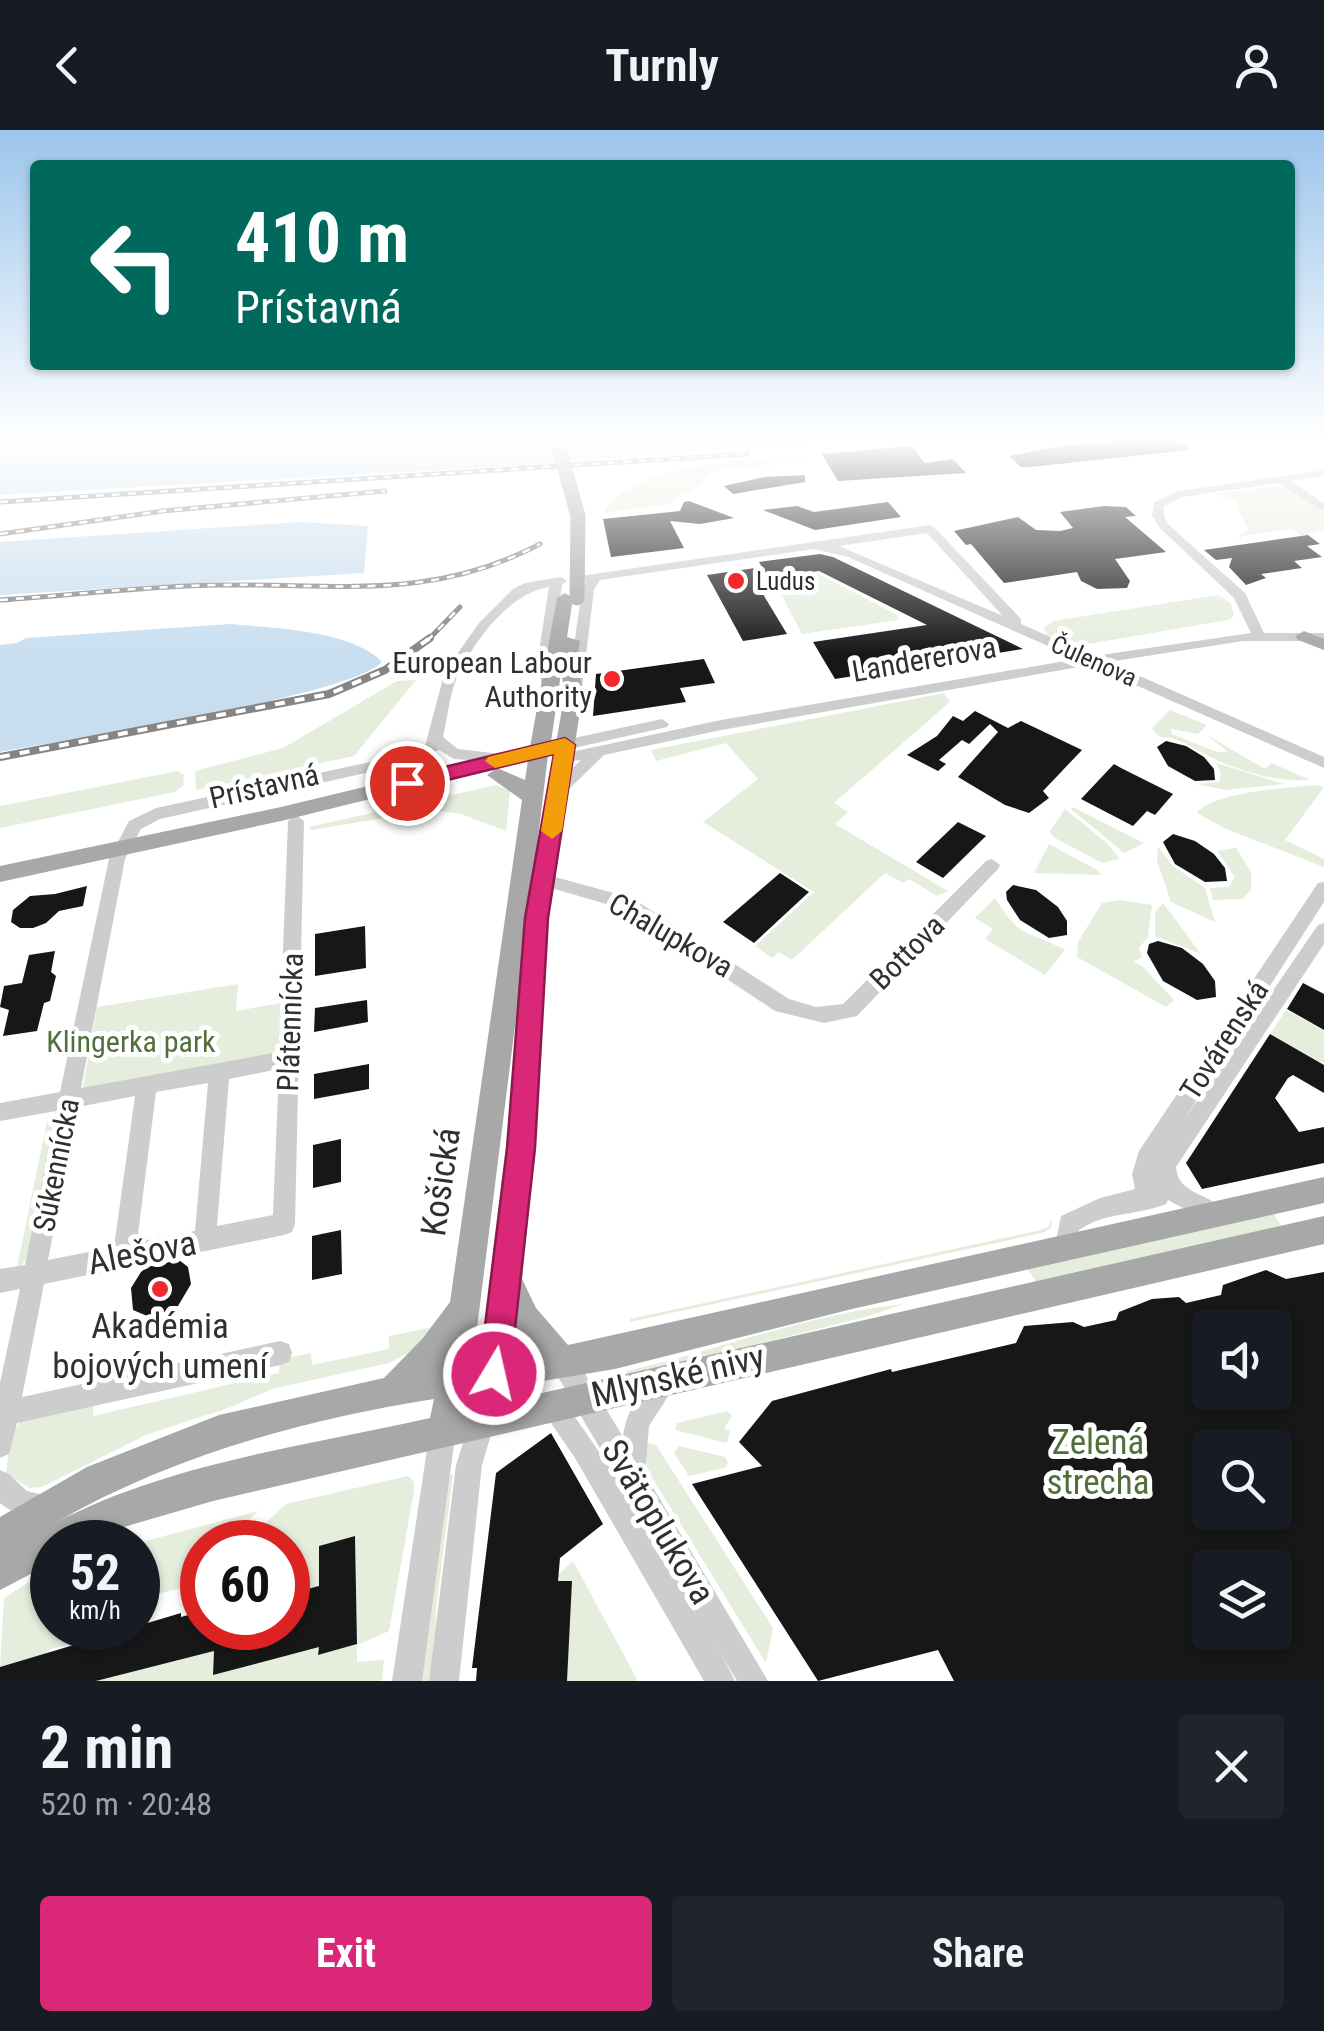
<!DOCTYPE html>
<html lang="en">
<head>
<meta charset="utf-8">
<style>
  :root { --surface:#171b24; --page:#20242c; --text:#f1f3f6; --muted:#9ea1a6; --accent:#db2777 }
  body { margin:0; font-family:"Roboto Condensed",sans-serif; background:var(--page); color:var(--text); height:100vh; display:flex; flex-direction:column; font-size:38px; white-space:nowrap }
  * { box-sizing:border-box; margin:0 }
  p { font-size:32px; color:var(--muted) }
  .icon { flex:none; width:55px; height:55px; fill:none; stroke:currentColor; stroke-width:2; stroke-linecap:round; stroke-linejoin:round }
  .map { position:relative; height:1551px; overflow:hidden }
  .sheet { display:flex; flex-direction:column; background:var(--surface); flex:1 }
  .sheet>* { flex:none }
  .guide { position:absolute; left:30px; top:30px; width:1265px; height:210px; border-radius:10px; box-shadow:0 2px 8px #0004; background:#00695c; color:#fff; overflow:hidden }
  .controls { position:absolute; left:1192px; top:1180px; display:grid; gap:20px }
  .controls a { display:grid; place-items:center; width:100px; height:100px; border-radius:10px; background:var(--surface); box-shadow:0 2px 8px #0004; font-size:50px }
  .speed { position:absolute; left:30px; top:1390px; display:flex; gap:20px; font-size:50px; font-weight:700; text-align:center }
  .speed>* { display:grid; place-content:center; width:130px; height:130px; border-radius:50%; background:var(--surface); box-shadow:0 2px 8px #0004; line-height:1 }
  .speed small { font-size:25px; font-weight:400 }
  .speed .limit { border:15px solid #d22; background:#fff; color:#111 }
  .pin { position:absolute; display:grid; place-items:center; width:85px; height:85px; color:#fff; margin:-42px; border:5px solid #fff; border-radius:50%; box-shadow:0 2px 10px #0007 }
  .me { position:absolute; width:110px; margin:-55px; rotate:9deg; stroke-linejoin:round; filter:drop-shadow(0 0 8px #0008) }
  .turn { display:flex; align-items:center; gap:35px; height:210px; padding:0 40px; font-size:45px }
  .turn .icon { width:130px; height:130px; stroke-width:2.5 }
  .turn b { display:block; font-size:70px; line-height:85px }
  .round { display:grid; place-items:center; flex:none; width:105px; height:105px; border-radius:10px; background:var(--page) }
  .overview { display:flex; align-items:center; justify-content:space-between; height:170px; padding:0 40px }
  h1 { font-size:60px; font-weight:700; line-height:75px }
  .primary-button { display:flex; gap:20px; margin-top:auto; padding:20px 40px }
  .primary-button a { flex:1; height:115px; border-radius:10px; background:var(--accent); color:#fff; font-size:40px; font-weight:700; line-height:115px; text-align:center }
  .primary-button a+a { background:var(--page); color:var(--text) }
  header { display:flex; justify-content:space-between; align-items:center; height:130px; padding:0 40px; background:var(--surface); font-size:45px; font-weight:700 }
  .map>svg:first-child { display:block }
  .green { fill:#e5eedd }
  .water { fill:#c8deef }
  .building { fill:#171717; fill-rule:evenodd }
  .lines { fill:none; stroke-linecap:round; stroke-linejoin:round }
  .minor { fill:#cdcdcd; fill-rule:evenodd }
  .major { fill:#a8a8a8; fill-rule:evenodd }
  .rail-far1-casing { stroke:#858585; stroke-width:5 }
  .rail-casing { stroke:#858585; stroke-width:8 }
  .rail-far1 { stroke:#fff; stroke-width:2.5; stroke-dasharray:8; stroke-linecap:butt }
  .rail { stroke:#fff; stroke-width:4; stroke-dasharray:10; stroke-linecap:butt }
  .major-bridge { stroke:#a8a8a8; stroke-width:15 }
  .route { fill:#db2777; stroke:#8e194d; stroke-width:2.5 }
  .slow { fill:#f59e0b }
  .poi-dot { fill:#f1282c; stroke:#fff; stroke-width:4 }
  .labels { text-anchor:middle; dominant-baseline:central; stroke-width:10; stroke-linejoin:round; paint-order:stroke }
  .far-poi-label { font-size:25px; fill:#303030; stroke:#fff; text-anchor:start }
  .far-street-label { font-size:25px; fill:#303030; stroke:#fff }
  .street-label { font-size:30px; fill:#303030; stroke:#fff }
  .poi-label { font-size:30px; fill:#303030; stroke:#fff; text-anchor:end }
  .park-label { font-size:30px; fill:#506f3a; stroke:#fff }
  .near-street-label { font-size:35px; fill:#303030; stroke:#fff }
  .near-poi-label { font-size:35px; fill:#303030; stroke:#fff }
  .near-park-label { font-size:35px; fill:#506f3a; stroke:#fff }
</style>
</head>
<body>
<header><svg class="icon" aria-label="back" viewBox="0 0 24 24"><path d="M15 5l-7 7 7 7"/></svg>Turnly<svg class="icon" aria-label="person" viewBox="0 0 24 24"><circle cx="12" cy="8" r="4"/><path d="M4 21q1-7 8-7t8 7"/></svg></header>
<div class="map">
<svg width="1324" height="1551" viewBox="0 0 1324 1551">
  <rect width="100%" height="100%" fill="#fff"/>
  <g class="green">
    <path d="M801,325L811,332L729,338L707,345L704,353L668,374L604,383C629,334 752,329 801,325Z"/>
    <path d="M1275,356L1290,359L1324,383V399L1302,406L1291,399L1237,407L1248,399L1235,371L1214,364Z"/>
    <path d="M816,443L896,484L899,490L802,504L773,449Z"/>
    <path d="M1218,465L1231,473L1234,486L1228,490L1082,515L1047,505L1044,498L1053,491Z"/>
    <path d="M416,550L354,626L196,660L195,641L283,618L397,551Z"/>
    <path d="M944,563L950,572L834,673L848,682L835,694L948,761L937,766L909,749L903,753L885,743L792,830L779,822L772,828L755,816L814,762L703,692L758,649L726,613L656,631L651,620Z"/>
    <path d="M1170,580L1207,595L1198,604L1171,599L1172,604L1217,622H1228L1207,605L1265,639L1272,633L1310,650C1278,653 1239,641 1210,627C1192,618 1181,607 1159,607L1152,598Z"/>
    <path d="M1216,633L1284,654L1225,660L1197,654L1219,652L1221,643Z"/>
    <path d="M178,641L184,645L183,656L175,662L0,698V676Z"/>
    <path d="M496,655L510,661L506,701L461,684L433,680L311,700L309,697Z"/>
    <path d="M1315,655L1324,657L1285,710L1324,729V737L1226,699L1197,683C1212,662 1288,658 1315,655Z"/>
    <path d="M1073,677L1144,713L1124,723L1071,679Z"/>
    <path d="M1065,679L1107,713L1120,729L1102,733L1053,707L1050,701Z"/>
    <path d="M1049,714L1097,740L1101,745L1034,743Z"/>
    <path d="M1158,717L1173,736L1205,758L1215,792L1171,772L1157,731Z"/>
    <path d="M1236,718L1251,742V759L1243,769L1213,770L1210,758L1229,757L1235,747L1217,721Z"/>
    <path d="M995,768C1022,811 1026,799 1065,820L1045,845L985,809L993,799L975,788Z"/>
    <path d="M1119,770L1152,775L1148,807L1139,818L1142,827L1133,832L1142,836L1174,870L1166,877L1077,827L1078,812L1102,773Z"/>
    <path d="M1163,773L1201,824L1155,806V782Z"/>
    <path d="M238,854L236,881L281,873L280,923L83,958L97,877Z"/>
    <path d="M1286,880L1324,901V934L1270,904Z"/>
    <path d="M56,986L27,1128L16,1142L48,987Z"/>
    <path d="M1272,1081L1285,1102L1033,1157L1035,1150L1027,1139Z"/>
    <path d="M1052,1088L1051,1098L1042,1103L630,1192V1189L1041,1100L1048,1097Z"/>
    <path d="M904,1174L865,1187L628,1247L626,1241C720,1220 808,1184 904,1174Z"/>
    <path d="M434,1197L416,1219L389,1233L272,1259L231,1277L146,1305L42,1357L30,1358L6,1344L10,1307L20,1292L94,1271L93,1286L279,1243L280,1229L311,1223L312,1235L389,1219V1206Z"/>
    <path d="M727,1281L732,1286L724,1299L730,1301L727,1313L675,1300L677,1293Z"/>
    <path d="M643,1312L656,1315L773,1498L766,1533L648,1341Z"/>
    <path d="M679,1316L725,1327L728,1333L725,1338L689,1346L674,1323Z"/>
    <path d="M453,1345L436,1478L435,1551H417L444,1346Z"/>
    <path d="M408,1346L414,1352V1361L389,1501L357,1515V1532L384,1530L382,1551H96L214,1521L213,1545L319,1516V1525L357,1514L355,1406L319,1416L320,1459L288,1464V1412H245L286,1374Z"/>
    <path d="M258,1381L226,1412H202V1436L180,1458L147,1467L138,1460V1413Z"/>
    <path d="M573,1431L638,1551H520L529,1444H559Z"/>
    <path d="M52,1437V1498H127V1501L47,1520L46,1525L0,1537L4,1468Z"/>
  </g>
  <g class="water">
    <path d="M0,307H894L525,335L0,365Z"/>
    <path d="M301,392L368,396L364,443L0,465V412Z"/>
    <path d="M230,494C272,498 352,500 382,532C351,566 62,610 0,622V515L17,513L26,508Z"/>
  </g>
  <g class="building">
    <path d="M1164,307H1173L1191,320L1030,337H1021L1009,326L1060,316Z"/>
    <path d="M912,316L925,333L953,329L966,343L838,351L822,324Z"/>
    <path d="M805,345V352L733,364L724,356L764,347Z"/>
    <path d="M689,371L734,388L700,394L670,391L684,418L611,427L603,389L680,381L684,372Z"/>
    <path d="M888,372L901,387L815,400L763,380L797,376L814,382Z"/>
    <path d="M1104,376L1126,377L1136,386L1125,387L1166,422L1115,429L1130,451L1127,458L1097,459L1081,451L1077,442L1004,453L971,414L966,415L954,401L1018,387L1036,400L1060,401L1073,398L1060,382Z"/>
    <path d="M1308,405L1320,414L1307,416L1322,427L1294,431L1302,438L1261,444L1266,448L1246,455L1229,437L1232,428L1216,430L1204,420Z"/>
    <path d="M820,424L833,427L1023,519L835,549L813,512L927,495L819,441L755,451L787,504L743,511L707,445L762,437L759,432Z"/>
    <path d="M704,529L715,553L680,558L686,572L593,586L596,544Z"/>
    <path d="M975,581L1008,598L1021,591L1082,620L1043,661L1049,668L1029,683L1005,675L958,647L998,602L990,594L969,614L962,610L939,630L946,634L938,641L907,625L937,606L953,586L963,591Z"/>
    <path d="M1166,611L1186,616L1204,627L1214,639L1215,650L1195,651L1168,636L1157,617Z"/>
    <path d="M1114,634L1121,638L1173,664L1155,685L1147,681L1133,696L1081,669Z"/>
    <path d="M958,692L986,706L943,748L916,732Z"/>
    <path d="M1173,704L1195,711L1214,724L1225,738L1227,751L1205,752L1175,734L1163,712Z"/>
    <path d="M780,743L809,762L754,813L723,792Z"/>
    <path d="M1013,755L1036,760L1058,777L1067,791V805L1049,808L1020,790L1007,770L1006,762Z"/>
    <path d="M87,756L83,776L59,781L46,793L33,798H20L11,792L13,780L30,766L55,764Z"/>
    <path d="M365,796L366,838L315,846V804Z"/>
    <path d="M1158,811L1182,818L1203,834L1215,851L1216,867L1197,870L1163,851L1147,823L1149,814Z"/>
    <path d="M55,821L51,842L56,846L54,854L50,871L44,873L37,901L3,906L9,880L0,877L4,856L22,853L29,825Z"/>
    <path d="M1303,853L1324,864V900L1287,879Z"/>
    <path d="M367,870L368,892L314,902L315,878Z"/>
    <path d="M1270,904L1324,935V963L1293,945L1288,948L1275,968L1299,1002L1324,997V1033L1202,1059L1186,1033Z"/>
    <path d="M369,934V959L314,969V944Z"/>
    <path d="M341,1009V1052L313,1058V1015Z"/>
    <path d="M341,1100L342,1144L312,1150V1106Z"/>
    <path d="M179,1130L188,1137L191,1154L178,1176L152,1188L133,1180L131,1158L141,1142L147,1137Z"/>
    <path d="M1266,1140L1286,1149L1324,1142V1551H954L938,1520L818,1551L692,1354L762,1336L739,1312L772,1271L891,1239L892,1242L1016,1213L1024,1196L1073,1192L1084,1197L1116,1190L1119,1182L1152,1169L1179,1167L1186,1173L1221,1165L1223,1155ZM1210,1198H1275V1262H1210ZM1210,1318H1275V1382H1210ZM1210,1438H1275V1502H1210Z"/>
    <path d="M551,1303L603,1394L560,1428L558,1451H572L567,1551H476L477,1538H472L496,1343Z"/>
    <path d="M355,1406L357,1514L318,1525L319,1517L213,1545L214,1521L96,1551H0V1537L181,1483V1487L202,1481V1498H288V1464L319,1456V1416Z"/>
  </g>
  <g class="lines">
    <g class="minor">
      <path d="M1324,340V346L1291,351L1324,374V382L1279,353L1182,367L1164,376V386L1169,395L1245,463L1264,503H1324V511H1243L1108,532L1324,627V638L1090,535L721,600L604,625L563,665H551L549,661L581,630L557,633L554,629L562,624L721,590L1077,529L848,427L814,419L600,450L594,460L582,557L575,561L568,557L582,460L586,452H580V446L930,395L934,397L1021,489V494L1094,526L1251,503L1234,468L1161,399L1152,386L1154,372L1179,361ZM927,403L1003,486L839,416Z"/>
      <path d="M561,447L567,451L562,455L552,528L556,557L554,560L549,561L542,557L538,528L549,457C511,463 478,506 461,539C450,558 448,586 443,607L458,619L509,625L512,629L509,633L454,629L439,620L401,635L160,689L141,699L125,729L81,958L279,922L288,691L296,685L304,691L295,1094L292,1102L284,1105L44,1154L22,1267L280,1211L289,1214L292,1223L289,1232L280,1235L17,1293L9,1324L0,1328V1253L20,1159L0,1163V1139L25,1135L56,981L0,991V973L60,962L109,729L129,691L156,678L398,626L425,616L445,541L479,493L513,459L525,453ZM279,939L273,1085L217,1096L229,949ZM208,953L195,1101L137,1112L156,962ZM135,966L114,1117L48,1130L78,977Z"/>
      <path d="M662,589L669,594L667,597L565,620L557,615L565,610Z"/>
      <path d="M992,729L1000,735L998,739L857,886L824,893L775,881L620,778L527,751L524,747L533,741L632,768L789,869L816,877L843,874L986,731Z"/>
      <path d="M1324,752V772L1183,991L1318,795L1324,793V814L1176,1037C1178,1067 1214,1062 1225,1084L1222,1092L1214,1095L1168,1070L1166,1074C1137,1086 1107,1081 1079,1100L1074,1124L1066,1127L1058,1124L1055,1116L1061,1086L1100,1068L1135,1059L1132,1044L1139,1021L1318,753Z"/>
      <path d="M564,1221L573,1224L623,1307C625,1285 642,1251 664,1242L673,1245L676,1254L649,1296L645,1344L768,1551H737L555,1242L552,1233L555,1224Z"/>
      <path d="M551,1261C576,1272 719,1513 735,1551H704L575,1328L538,1274L542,1265Z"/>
      <path d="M482,1278L491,1282L495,1291L482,1335L459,1551H429L456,1335L473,1282Z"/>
      <path d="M443,1287L452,1291L456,1300L422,1551H392L430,1300L434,1291Z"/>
      <path d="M0,1340L9,1344L27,1361L52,1367L56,1376L52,1385C34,1393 15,1385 0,1373Z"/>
    </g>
    <g class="major">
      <path d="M565,463L573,468L567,507L580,511L577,529L583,562L548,788L535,1018L522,1149L536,1178L568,1215L1324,1047V1073L852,1179L615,1239L506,1257L502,1272L1324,1086V1114L213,1371L110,1401L90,1412H52V1433L0,1460V1387L87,1337L219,1285L384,1248L423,1208L450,1172L522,670L487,645L497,638L525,650L528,630L281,691L0,752V736L281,677L530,617L557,468ZM561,543L565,562L556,613L551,612ZM554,624L534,741L548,625ZM522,840L507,1018L484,1214L481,1229L473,1230ZM517,1202L531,1221L513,1224ZM473,1262L468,1279L464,1280L468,1263ZM434,1269L430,1288C306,1316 168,1333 55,1393C171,1326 302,1290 434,1269Z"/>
      <path d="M1304,501L1324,509V520L1298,510L1295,506Z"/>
    </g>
    <g class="rail-far1-casing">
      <g id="rail-far1">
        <path d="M0,372L747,324"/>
        <path d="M0,404L163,381L385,361"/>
        <path d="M0,470C73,465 147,456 220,455C339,453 429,472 540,414"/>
        <path d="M427,511L460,477"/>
      </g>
    </g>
    <g class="rail-casing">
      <path id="rail" d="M0,627L329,564L385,540L430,508"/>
    </g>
    <use href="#rail-far1" class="rail-far1"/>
    <use href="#rail" class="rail"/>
    <path class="major-bridge" d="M556,307L578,386L577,468"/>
  </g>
  <linearGradient id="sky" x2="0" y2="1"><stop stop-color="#9bc5eb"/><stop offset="0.59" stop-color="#fff"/><stop offset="1" stop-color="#fff" stop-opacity="0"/></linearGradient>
  <rect width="1324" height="524" fill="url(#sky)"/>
  <path class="route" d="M565,608L575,615L548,788L535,1018L510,1244L506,1255L494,1260L483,1255L479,1244L507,1018L525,788L554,624L407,660L397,653L407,646Z"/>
  <path class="slow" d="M565,608L575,615L562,701L552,709L541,701L554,624L495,638L485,631L488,627Z"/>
  <g class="poi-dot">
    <circle cx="736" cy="451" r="10"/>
    <circle cx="612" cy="549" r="10"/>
    <circle cx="160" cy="1159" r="10"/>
  </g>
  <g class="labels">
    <g class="far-poi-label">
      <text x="756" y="451">Ludus</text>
    </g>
    <g class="far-street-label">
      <text transform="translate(1094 531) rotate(24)">Čulenova</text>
    </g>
    <g class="street-label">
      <text transform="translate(924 529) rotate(-10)">Landererova</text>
      <text transform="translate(264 656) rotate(-13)">Prístavná</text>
      <text transform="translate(671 805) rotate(30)">Chalupkova</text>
      <text transform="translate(907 822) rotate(-45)">Bottova</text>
      <text transform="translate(290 892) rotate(-88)">Plátennícka</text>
      <text transform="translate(1224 910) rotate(-57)">Továrenská</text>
      <text transform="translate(56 1035) rotate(-79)">Súkennícka</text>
    </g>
    <g class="poi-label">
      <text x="592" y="532">European Labour<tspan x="592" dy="34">Authority</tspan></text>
    </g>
    <g class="park-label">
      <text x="131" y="911">Klingerka park</text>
    </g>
    <g class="near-street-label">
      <text transform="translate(441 1052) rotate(-82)">Košická</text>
      <text transform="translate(142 1123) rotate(-11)">Alešova</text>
      <text transform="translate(678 1246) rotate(-13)">Mlynské nivy</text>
      <text transform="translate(658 1392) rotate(59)">Svätoplukova</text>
    </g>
    <g class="near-poi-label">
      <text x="160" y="1196">Akadémia<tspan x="160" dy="40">bojových umení</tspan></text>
    </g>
    <g class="near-park-label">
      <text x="1098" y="1312">Zelená<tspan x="1098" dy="40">strecha</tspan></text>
    </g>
  </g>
</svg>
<div class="controls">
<a><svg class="icon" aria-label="sound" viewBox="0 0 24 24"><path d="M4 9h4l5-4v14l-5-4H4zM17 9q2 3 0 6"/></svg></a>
<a><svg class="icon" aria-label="search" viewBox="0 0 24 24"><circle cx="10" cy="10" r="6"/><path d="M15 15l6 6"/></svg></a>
<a><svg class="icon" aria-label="layers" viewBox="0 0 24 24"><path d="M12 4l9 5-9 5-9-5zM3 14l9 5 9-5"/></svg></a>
</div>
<div class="speed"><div>52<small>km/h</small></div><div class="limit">60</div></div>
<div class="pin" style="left:407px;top:653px;background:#d93025"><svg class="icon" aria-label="arrive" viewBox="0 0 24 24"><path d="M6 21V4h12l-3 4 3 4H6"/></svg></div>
<svg class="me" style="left:494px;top:1244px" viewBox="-20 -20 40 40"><circle r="17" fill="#db2777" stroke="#fff" stroke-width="3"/><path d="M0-11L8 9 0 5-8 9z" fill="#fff"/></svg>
<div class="guide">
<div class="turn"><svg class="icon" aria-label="left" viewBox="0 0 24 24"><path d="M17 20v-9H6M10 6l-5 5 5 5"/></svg><div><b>410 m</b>Prístavná</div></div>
</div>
</div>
<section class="sheet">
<div class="overview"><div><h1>2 min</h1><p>520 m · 20:48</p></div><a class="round"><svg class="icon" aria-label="close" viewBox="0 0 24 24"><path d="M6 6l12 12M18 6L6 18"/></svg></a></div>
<div class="primary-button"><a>Exit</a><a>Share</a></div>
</section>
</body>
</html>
